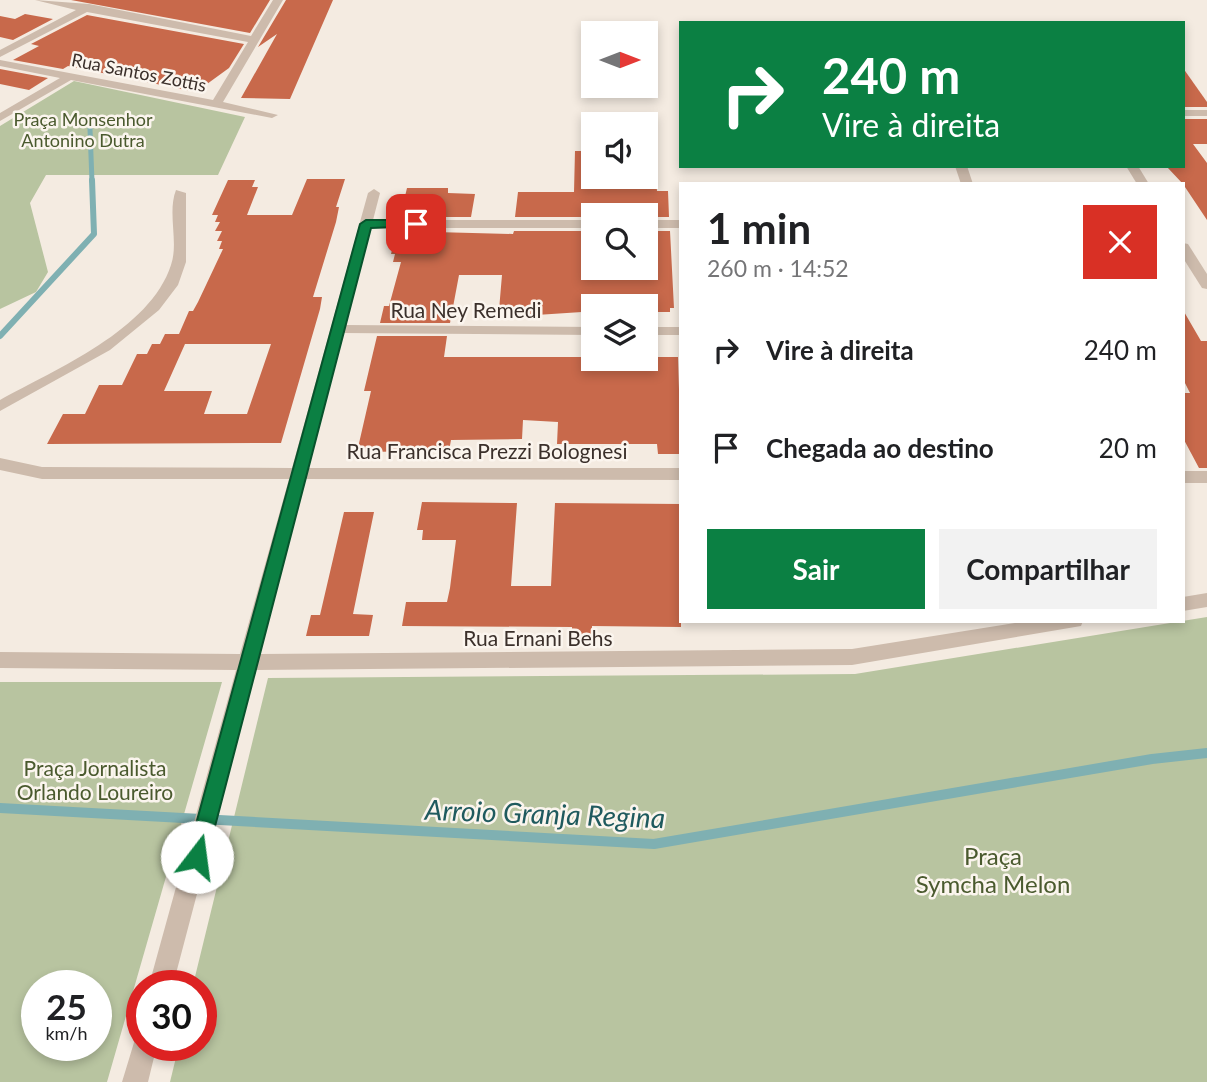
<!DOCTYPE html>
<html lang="pt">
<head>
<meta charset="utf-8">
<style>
  :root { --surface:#fff; --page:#f2f2f2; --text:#202124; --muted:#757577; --accent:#0b8043 }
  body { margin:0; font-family:Lato,sans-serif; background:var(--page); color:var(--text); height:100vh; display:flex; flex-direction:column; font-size:26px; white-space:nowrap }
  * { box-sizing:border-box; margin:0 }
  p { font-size:23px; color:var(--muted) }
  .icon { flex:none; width:38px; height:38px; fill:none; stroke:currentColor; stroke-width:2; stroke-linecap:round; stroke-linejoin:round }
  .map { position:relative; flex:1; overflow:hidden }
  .panel { position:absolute; left:679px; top:182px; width:506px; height:441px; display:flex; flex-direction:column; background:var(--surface); border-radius:0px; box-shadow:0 4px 10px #0003 }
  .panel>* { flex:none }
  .hud { position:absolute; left:679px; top:21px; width:506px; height:147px; border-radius:0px; box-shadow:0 4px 10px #0003; background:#0b8043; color:#fff; overflow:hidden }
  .needle { width:46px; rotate:90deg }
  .tools { position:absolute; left:581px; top:21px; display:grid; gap:14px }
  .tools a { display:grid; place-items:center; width:77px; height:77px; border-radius:0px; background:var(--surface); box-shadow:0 4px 10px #0003; font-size:35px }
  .speed { position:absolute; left:21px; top:970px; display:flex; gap:14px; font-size:35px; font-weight:700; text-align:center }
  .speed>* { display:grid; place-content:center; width:91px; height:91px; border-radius:50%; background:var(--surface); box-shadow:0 4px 10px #0003; line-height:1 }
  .speed small { font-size:18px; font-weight:400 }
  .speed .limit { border:10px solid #d22; background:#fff; color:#111 }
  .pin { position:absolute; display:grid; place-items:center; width:60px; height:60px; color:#fff; margin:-30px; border-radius:14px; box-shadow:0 4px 10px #0006 }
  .me { position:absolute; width:77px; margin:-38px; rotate:15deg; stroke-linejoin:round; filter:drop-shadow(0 0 5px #0008) }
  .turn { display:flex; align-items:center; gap:24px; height:147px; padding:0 28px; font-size:32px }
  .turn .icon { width:91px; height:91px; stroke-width:2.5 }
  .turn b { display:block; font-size:49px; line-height:60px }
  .round { display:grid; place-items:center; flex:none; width:74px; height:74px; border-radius:0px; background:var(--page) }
  .headline { display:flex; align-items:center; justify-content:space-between; height:119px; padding:0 28px }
  h1 { font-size:42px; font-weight:700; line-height:52px }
  .action { display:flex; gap:14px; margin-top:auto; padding:14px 28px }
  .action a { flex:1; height:80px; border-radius:0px; background:var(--accent); color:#fff; font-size:28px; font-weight:700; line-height:80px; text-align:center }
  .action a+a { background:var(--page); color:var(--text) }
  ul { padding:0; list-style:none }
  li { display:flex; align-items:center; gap:21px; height:98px; padding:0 28px }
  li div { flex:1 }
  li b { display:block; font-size:26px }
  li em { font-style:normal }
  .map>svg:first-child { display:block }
  .green { fill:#b8c4a0; fill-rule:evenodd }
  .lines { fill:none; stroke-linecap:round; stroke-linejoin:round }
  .stream-far2 { stroke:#7fb0b2; stroke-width:5 }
  .stream-far1 { stroke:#7fb0b2; stroke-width:6 }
  .stream { stroke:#7fb0b2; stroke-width:10 }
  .building { fill:#c8694b; fill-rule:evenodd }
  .street { fill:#cdbbac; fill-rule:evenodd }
  .route { fill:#0b8043; stroke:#07532c; stroke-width:2 }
  .labels { text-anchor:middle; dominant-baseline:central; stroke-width:5; stroke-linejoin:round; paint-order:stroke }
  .far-street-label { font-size:18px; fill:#3b302b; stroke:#fbf5ee }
  .far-park-label { font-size:18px; fill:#4a5a2e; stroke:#fbf5ee }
  .street-label { font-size:21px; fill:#3b302b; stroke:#fbf5ee }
  .park-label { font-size:21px; fill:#4a5a2e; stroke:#fbf5ee }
  .near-park-label { font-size:24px; fill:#4a5a2e; stroke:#fbf5ee }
  .near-water-label { font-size:28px; font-style:italic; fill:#1f5a5e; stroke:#fbf5ee }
</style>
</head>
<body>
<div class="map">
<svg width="1207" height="1082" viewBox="0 0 1207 1082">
  <rect width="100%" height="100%" fill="#f4ebe1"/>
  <g class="green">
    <path d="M74,81L245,117L218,175H46L30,203L48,272L36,292L0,309V126Z"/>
    <path d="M1207,617V1082H170L179,1045H201V985H193L268,678L855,674Z"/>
    <path d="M0,682H222L107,1082H0ZM37,985H96V1045H37Z"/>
  </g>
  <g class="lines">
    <path class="stream-far2" d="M90,129L92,182"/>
    <path class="stream-far1" d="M0,336L94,234L92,180"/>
    <path class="stream" d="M0,808L654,844L1152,759L1207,753"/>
  </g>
  <g class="building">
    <path d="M71,0H270L250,33Z"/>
    <path d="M286,0H333L290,99L241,98L277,34L258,47Z"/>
    <path d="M25,14L53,19L13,40L0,37V16L15,19Z"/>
    <path d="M87,15L244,44L229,68L196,92L68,66L63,69L13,60L39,46L31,44Z"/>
    <path d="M1183,68L1207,102V107H1183Z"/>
    <path d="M0,69L48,78L29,90L0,84Z"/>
    <path d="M1183,119H1207V144H1193L1207,163V220L1183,184L1167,167L1183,166Z"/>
    <path d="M575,151H593V179H656L657,191H668L669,217H646V209H593V217H515L518,192H574Z"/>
    <path d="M307,179H345L336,207H339L336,222L313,297H322L320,309L281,443L47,444L63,414H85L99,385H122L137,354H147L152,344H160L165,334H179L189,311H193L198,302L223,249H219L222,241H217L222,231H215L220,222H215L218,215H212L228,180H255L252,187H258L247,215H292ZM185,344H271L247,414H204L212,391H164Z"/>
    <path d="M407,188H448V193L475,194L471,217H400Z"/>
    <path d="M397,231L513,234L514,231H593V268H646V231H670L674,308H670V312H646V306H589L582,308V312L521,316V310H499L502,275H459L450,323H380L384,306H389L401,262H393L395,254H391Z"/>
    <path d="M1183,310L1201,341H1207V468H1199L1183,438V393H1190L1183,379Z"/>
    <path d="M377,336H447L444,357H678L681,454H658L657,444H557L558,422L523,420L522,439L451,440L449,451L357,452L371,391H364Z"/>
    <path d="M422,502L517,503L511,586H551L555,503L681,504V627L592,626V638H572V627L402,626L406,602H447L450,588L456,540H422L423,530H417Z"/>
    <path d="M344,512H374L353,614L373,615L369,636H306L311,615H320Z"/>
  </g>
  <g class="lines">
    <g class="street">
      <path d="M35,0L89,4L251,36L273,0H283L223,102L278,115L272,118L71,80L0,121V113L60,78L0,66V60L213,100L248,42L87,12L0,57V50L76,10Z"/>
      <rect x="1183" y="110" width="24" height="6"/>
      <path d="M955,166H967L973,184H961Z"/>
      <path d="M1126,166H1138L1149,184H1137Z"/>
      <path d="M374,189L380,193L373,220H593V228H371L346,325L593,327V335L343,333L308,468H681V480L305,479L260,654L852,649L1028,621H1083L1081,626L852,665L256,670L173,985H149L236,670L0,668V652L240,654L289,479H42L0,470V458L42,467L292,468L368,193Z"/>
      <path d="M176,190L186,193V262L178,285L159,310L110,350L0,411V400C56,369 150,330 171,265C179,242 167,213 176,190Z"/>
      <rect x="646" y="220" width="35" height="8"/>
      <path d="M1183,243L1188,244L1207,274V289L1202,288L1183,258Z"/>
      <rect x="646" y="327" width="35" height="8"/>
      <rect x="1183" y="471" width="24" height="12"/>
      <path d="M1207,593V607L1183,611V597Z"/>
      <path d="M142,1034V1045H157L148,1082H122L136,1036Z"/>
    </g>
  </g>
  <path class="route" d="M416,220L422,224L421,226L371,228L207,857L204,863L197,866L190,863L187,857L360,224L366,220Z"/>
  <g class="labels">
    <g class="far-street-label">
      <text transform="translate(139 72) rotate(11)">Rua Santos Zottis</text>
    </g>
    <g class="far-park-label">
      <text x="83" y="119">Praça Monsenhor<tspan x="83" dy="21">Antonino Dutra</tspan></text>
    </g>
    <g class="street-label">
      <text x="466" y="309">Rua Ney Remedi</text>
      <text x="487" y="450">Rua Francisca Prezzi Bolognesi</text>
      <text x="538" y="637">Rua Ernani Behs</text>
    </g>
    <g class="park-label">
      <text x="95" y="767">Praça Jornalista<tspan x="95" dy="24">Orlando Loureiro</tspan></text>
    </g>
    <g class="near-park-label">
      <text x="993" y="855">Praça<tspan x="993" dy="28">Symcha Melon</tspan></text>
    </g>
    <g class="near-water-label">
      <text transform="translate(545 813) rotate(2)">Arroio Granja Regina</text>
    </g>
  </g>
</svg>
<div class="tools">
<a><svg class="needle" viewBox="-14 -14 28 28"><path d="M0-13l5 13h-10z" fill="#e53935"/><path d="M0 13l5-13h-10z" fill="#757577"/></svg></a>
<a><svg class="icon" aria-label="sound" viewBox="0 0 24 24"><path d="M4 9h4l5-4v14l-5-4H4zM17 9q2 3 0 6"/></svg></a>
<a><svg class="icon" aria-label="search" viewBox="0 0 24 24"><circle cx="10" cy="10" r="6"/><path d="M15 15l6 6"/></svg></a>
<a><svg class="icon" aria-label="layers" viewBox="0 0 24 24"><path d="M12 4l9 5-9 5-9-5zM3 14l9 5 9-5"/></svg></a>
</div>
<div class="speed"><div>25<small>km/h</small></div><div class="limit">30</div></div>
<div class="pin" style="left:416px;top:224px;background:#d93025"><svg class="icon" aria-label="arrive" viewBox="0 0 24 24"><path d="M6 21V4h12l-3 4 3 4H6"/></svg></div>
<svg class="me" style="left:197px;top:857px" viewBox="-20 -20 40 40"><circle r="19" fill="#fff"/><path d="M0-13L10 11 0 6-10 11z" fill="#0b8043"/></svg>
<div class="hud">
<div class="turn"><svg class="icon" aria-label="right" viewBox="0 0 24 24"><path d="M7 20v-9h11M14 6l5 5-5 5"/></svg><div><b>240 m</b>Vire à direita</div></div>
</div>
<section class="panel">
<div class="headline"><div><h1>1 min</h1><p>260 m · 14:52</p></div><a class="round" style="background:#d93025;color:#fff"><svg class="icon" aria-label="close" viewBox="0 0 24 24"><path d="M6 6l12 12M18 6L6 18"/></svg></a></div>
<ul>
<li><svg class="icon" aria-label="right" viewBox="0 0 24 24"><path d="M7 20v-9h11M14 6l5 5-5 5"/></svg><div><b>Vire à direita</b></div><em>240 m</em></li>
<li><svg class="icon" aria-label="arrive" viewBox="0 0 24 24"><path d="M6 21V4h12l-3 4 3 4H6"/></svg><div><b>Chegada ao destino</b></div><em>20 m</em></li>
</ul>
<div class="action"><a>Sair</a><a>Compartilhar</a></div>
</section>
</div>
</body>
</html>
